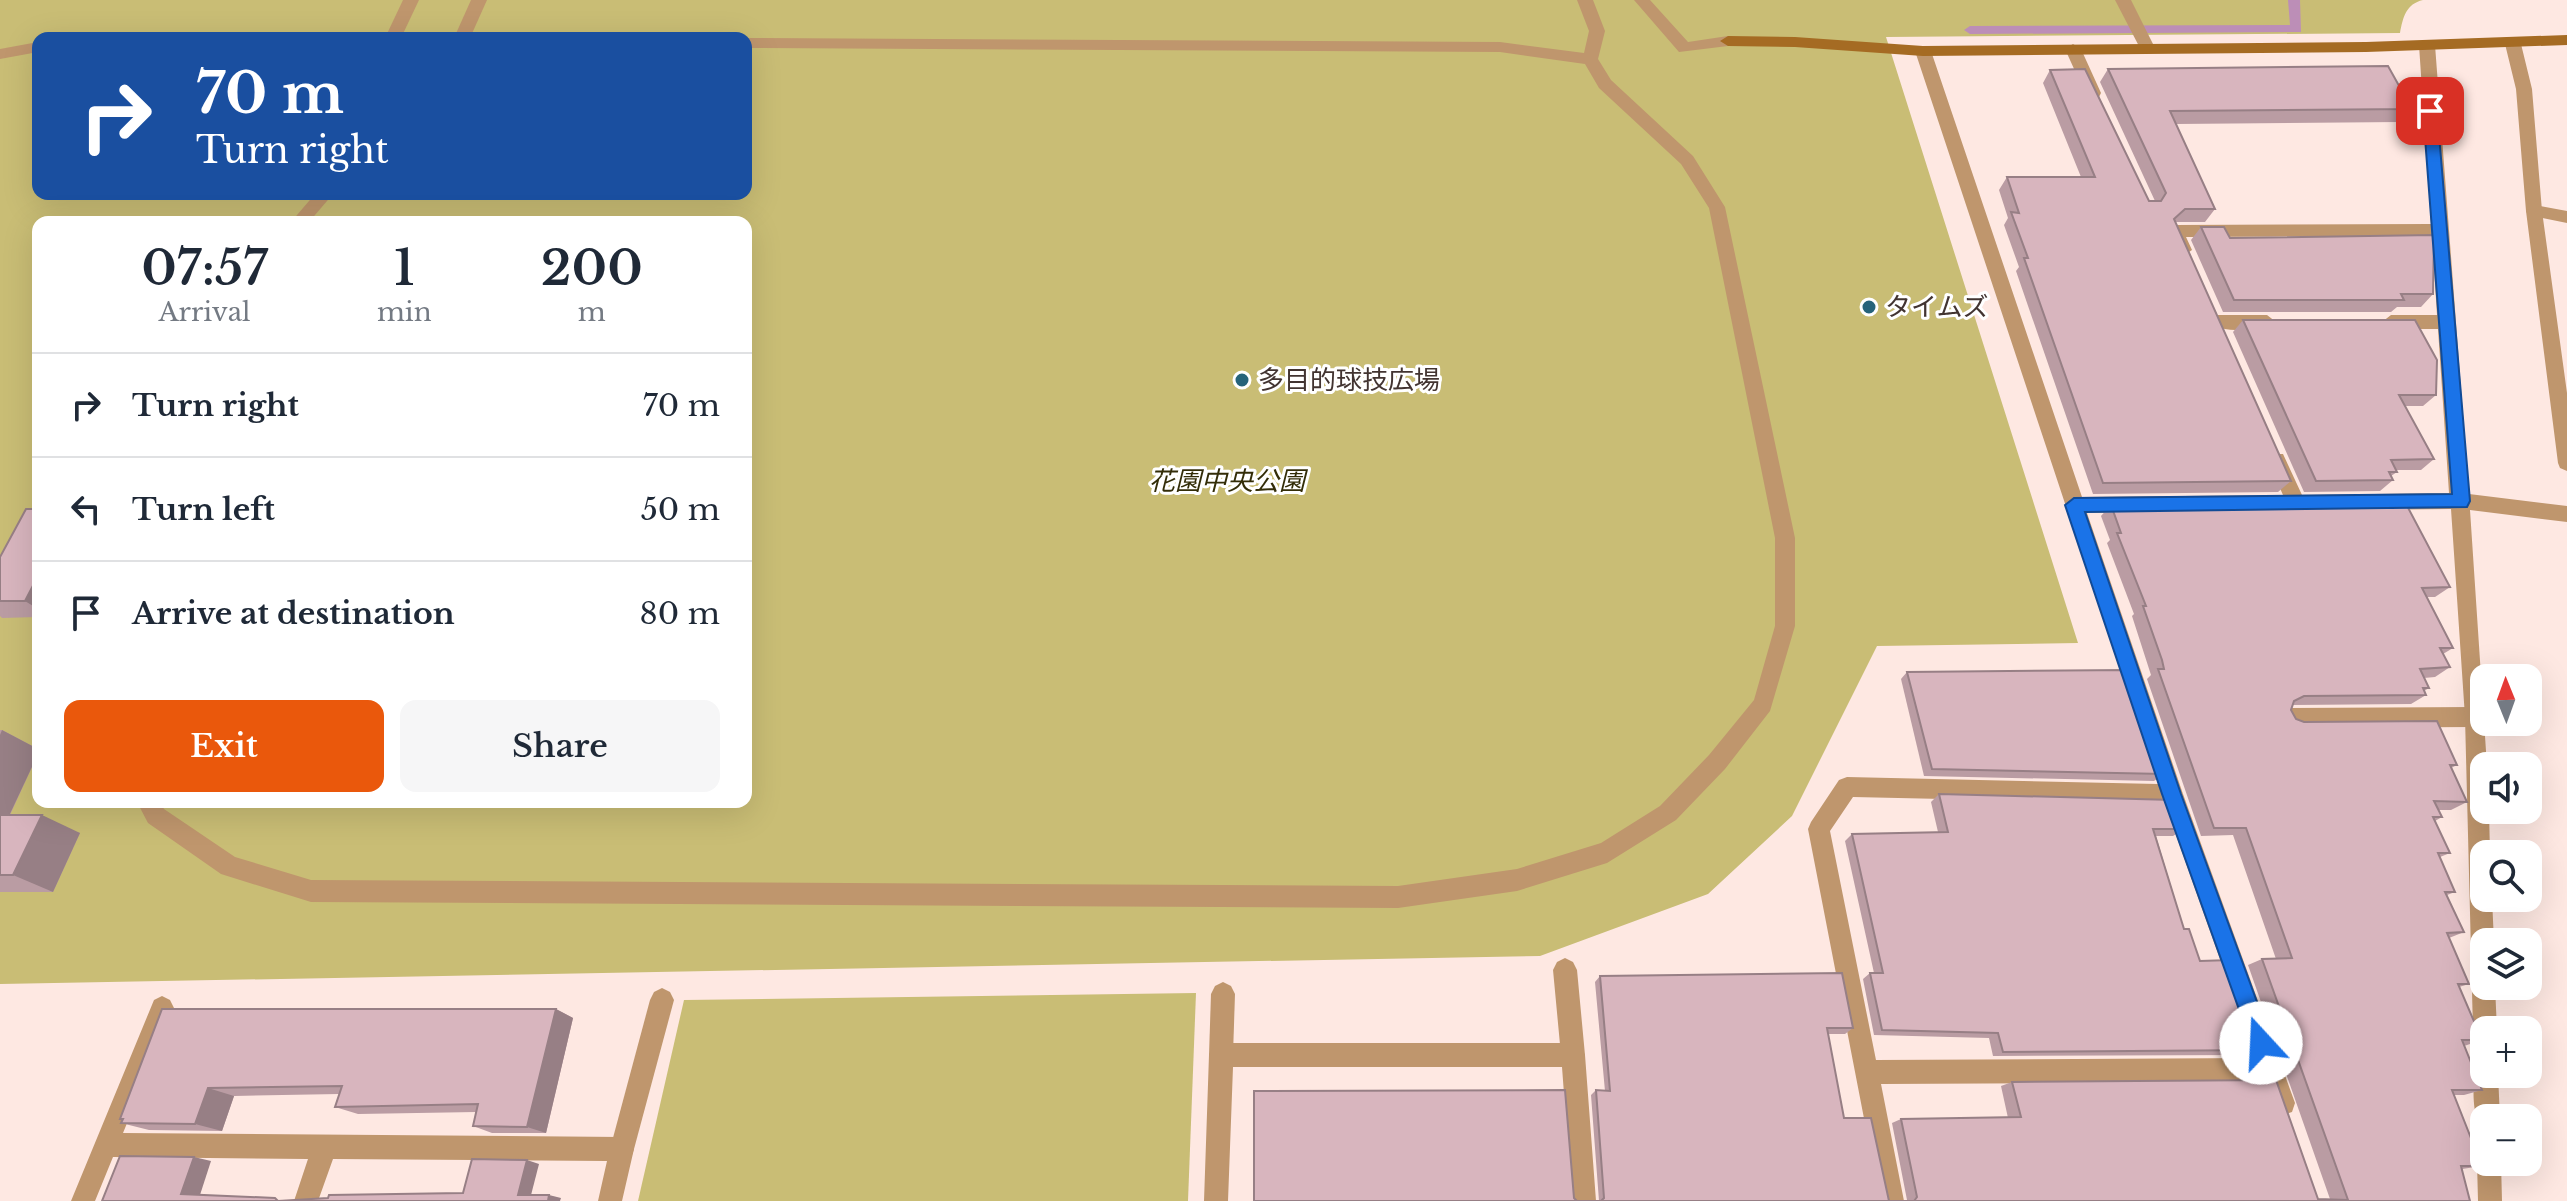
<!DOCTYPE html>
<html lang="en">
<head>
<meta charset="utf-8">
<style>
  :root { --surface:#fff; --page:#f6f6f7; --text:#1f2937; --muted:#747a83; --line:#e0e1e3; --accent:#ea580c }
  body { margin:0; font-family:"Libre Baskerville","Noto Sans JP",serif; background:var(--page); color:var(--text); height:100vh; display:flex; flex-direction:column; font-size:30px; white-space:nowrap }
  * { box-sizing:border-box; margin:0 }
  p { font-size:26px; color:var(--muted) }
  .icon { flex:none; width:44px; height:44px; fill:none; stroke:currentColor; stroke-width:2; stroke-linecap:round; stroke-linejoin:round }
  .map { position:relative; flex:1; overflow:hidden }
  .side { position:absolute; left:32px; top:216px; width:720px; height:592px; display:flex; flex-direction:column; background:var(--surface); border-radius:16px; box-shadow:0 8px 32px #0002 }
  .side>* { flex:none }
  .guide { position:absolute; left:32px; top:32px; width:720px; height:168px; border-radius:16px; box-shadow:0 8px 32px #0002; background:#1a4fa0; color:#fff; overflow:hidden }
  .needle { width:52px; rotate:359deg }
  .buttons { position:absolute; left:2470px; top:664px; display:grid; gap:16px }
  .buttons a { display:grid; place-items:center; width:72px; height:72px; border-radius:16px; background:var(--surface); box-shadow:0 8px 32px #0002; font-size:40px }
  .pin { position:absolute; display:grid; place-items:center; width:68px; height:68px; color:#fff; margin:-34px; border-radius:16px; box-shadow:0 4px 12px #0006 }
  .me { position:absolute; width:88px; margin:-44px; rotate:340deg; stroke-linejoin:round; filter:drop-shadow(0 0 6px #0008) }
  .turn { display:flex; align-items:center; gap:28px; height:168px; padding:0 32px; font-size:36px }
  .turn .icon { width:104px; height:104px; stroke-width:2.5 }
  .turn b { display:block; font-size:56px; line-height:68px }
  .eta { display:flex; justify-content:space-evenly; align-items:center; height:136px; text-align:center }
  .eta b { font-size:48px; font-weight:600; line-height:56px }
  .primary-button { display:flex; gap:16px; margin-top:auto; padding:16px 32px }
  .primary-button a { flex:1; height:92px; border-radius:16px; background:var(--accent); color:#fff; font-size:32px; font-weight:600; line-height:92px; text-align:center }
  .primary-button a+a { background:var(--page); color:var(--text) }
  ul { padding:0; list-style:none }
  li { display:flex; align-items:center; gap:24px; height:104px; padding:0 32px; border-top:2px solid var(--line) }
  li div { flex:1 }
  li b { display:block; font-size:30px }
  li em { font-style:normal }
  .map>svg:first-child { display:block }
  .green { fill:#c9bd75; fill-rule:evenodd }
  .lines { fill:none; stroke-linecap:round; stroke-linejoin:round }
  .stream { fill:#bc8eb7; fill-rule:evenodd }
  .lane { fill:#bf966d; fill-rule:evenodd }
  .street { fill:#bf966d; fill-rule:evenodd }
  .secondary { fill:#a56b23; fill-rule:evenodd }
  .wall { fill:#ba9ca3 }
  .shaded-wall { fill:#977f85 }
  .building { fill:#d8b5be; stroke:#977f85; stroke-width:2 }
  .route { fill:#1a73e8; stroke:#114b97; stroke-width:2 }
  .poi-dot { fill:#26637a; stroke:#fff; stroke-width:3 }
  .labels { text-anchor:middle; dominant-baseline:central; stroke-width:6; stroke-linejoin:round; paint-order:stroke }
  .poi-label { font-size:26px; fill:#423431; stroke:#fff; text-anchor:start }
  .park-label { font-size:26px; font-style:italic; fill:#332d08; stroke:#fff }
</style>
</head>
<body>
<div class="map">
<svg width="2567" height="1201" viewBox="0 0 2567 1201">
  <rect width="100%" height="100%" fill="#fee8e2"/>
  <g class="green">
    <path d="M0,0H2423C2406,4 2403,17 2400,33L1886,37L2078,643L1877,646L1792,816L1708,894L1540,956L0,984ZM38,38H746V194H38ZM38,222H746V802H38Z"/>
    <path d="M1196,993L1188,1201H638L684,1000Z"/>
  </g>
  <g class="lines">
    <path class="stream" d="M2288,0H2300L2301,32L1970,34L1964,30L1970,26L2290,25Z"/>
    <g class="lane">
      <path d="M2115,0H2131L2155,48L2152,52H2142Z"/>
      <path d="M2073,44L2081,49L2101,93L2099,97H2087L2085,93L2065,49Z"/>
      <path d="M2534,205L2567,211V223L2528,215L2526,211L2528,207Z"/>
      <path d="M2475,707L2484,714L2482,724L2475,727L2291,728L2284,725L2281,718L2284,711L2291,708Z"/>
      <path d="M1565,958L1573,962L1577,970L1585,1055L1581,1063L1573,1067L1565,1063L1561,1055L1553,970L1557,962Z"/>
      <path d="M1223,982L1231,986L1235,994L1233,1055L1229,1063L1221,1067L1213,1063L1209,1055L1211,994L1215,986Z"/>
      <path d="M662,988L670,992L674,1000L634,1149L631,1158L622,1161L613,1158L610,1149L650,1000L654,992Z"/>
    </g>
    <g class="street">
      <path d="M403,0H419L401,38H385Z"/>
      <path d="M471,0H487L470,38H454Z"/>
      <path d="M1577,0H1593L1605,31L1598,59L1611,80L1693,156L1725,207L1795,538V626L1770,711L1725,769L1676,820L1607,863L1517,891L1398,908L311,902L221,874L148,823L137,802H160L164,809L235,857L311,880L1398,886L1517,869L1601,843L1660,806L1709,755L1754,700L1775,626V538L1709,208L1681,164L1599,88L1585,64L1500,52L746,48V38L1500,42L1584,53L1589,31Z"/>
      <path d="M1634,0H1650L1688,42L1728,36L1736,41L1728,46L1679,52Z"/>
      <path d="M2513,39L2521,44L2532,89L2542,211L2567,393V471L2560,468L2558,463L2526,211L2516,89L2505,44Z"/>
      <path d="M2427,40L2435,45L2469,494L2567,506V522L2470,510L2487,766H2484V810H2489L2490,854H2484V898H2492L2494,942H2484V986H2495L2497,1030H2484V1041L2477,1038L2473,1030L2465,717L2451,509L2087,513L2183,794L2295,1103L2292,1112L2283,1115L2274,1112L2263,1082L1881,1084L1904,1201H1880L1808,829L1811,822L1839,780L1847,777L2158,784L1915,51L1923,46L1931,51L2082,497L2283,495L2267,459L2269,454H2283L2302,495L2449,493L2438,329H2391L2382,322L2391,315H2437L2432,236L2186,237L2192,250L2183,256L2177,254L2167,231L2175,225L2431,224L2419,45ZM1853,797L2165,804L2255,1058L1876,1060L1830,831Z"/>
      <path d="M38,42V52L0,59V49Z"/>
      <path d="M315,194H333L309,222H291Z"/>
      <path d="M2216,315H2267L2276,322C2268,333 2215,333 2207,322Z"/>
      <path d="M162,996L170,1000L174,1008L123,1133L622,1137L631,1140L634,1149L622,1201H598L607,1161L333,1159L318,1201H294L308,1159L113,1157L95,1201H71L154,1000Z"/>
      <path d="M1221,1043H1573L1581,1047L1585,1055L1596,1201H1572L1562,1067H1233L1228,1201H1204L1209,1055L1213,1047Z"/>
      <path d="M2484,1063V1074H2498L2500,1118H2484V1128L2479,1127C2473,1111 2471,1082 2478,1066Z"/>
      <path d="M2484,1152V1162H2501L2502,1201H2478L2477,1162Z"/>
    </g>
    <path class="secondary" d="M2567,35V45L2366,52L1923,56L1795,47L1728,46L1720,41L1728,36L1795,37L1923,46L2366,42Z"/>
  </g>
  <g class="wall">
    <path d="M2108,69L2412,109L2400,122L2176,124L2215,209L2205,222H2175L2291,481L2278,492L2093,494L2016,271L2019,267L2004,225L2008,218L1999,190L2007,177H2081L2043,83L2050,70L2149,201H2155L2100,82Z"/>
    <path d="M2201,227L2230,238L2433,294L2421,307H2397L2391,312H2223L2191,240Z"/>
    <path d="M2243,320L2436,395L2423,406H2405L2434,459L2421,470H2396L2397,472L2391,476L2393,480L2380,491L2304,492L2233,332Z"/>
    <path d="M2111,505L2450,587L2435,597H2426L2453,648L2443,654L2450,667L2435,677L2424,678L2429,688L2424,691L2426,695L2411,704L2293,705L2291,710L2296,719L2304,722L2457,765L2451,768L2467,802L2451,810H2438L2442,817L2435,821L2450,853L2440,857L2455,892L2447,895L2464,932L2449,938L2469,984L2459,987L2482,1040L2464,1046L2482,1090L2464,1095H2454L2482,1166L2462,1169L2470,1201H1254L1574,1198L1577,1201H1599L1591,1095L1596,1090L1605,1091L1595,982L1600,976L1853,1028L1845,1034H1828L1844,1118L1889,1201L1907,1200L1892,1123L1901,1119L2008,1118L2001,1086L2012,1082L2318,1199H2330L2248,965L2262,959H2276L2233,835L2201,836L2147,679L2151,675L2132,616L2134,614L2107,543L2110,540L2101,516Z"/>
    <path d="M38,509V617L2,618L0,616V557Z"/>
    <path d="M1907,672L2164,774L2154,781L1924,776L1901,679Z"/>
    <path d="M0,730H2L38,749V754L10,815L80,833L53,892H0Z"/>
    <path d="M1939,794L2184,829L2173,836H2156L2184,929L2200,961L2263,1050L2250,1055L1993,1056L1989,1038L1874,1035L1863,979L1870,973H1874L1845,841L1852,834L1938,832L1931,802Z"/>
    <path d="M162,1009H556L573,1018L546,1133H492L473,1126L476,1112L358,1114L335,1107L339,1094L234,1096L222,1131L149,1130L121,1123Z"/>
  </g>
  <g class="shaded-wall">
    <path d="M38,576V609L25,601Z"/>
    <path d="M2,730L38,749V754L1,833L0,832V735Z"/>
    <path d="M42,815L80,833L53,892L13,875Z"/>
    <path d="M556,1009L573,1018L546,1133L527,1127Z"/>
    <path d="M208,1088L234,1096L222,1131L195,1124Z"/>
    <path d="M194,1157L211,1161L199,1198L181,1194Z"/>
    <path d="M527,1160L539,1164L530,1199L518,1195Z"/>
    <path d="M549,1195L561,1198L560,1201H548Z"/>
  </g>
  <g class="building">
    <path d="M2388,66L2412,109L2170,111L2215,209H2185L2174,219L2291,481L2103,483L2024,258H2028L2011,212L2019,213L2007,177H2095L2050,70L2085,69L2149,201H2161L2166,193L2108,69Z"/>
    <path d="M2201,227H2224L2230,238L2434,235L2433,294H2401L2404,300H2234Z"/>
    <path d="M2243,320H2415L2437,360L2436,395H2399L2434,459L2391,460L2397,472H2389L2393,480L2316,481Z"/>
    <path d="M2405,502L2450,587L2422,588L2453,648H2440L2450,667L2420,669L2429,688H2423L2426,695L2304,696L2294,701L2291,710L2296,719L2304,722L2437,721L2457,765H2450L2467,802L2434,801L2442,817H2433L2450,853H2438L2455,892H2445L2464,932L2447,933L2469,984H2458L2482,1040H2462L2482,1090H2452L2482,1166H2461L2470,1201H1254V1091L1565,1090L1574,1198L1577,1201H1601L1604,1198L1596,1090L1610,1091L1600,976L1842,973L1853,1028H1827L1844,1118H1871L1889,1201H1914L1917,1197L1901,1119L2021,1117L2012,1082L2276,1080L2318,1199L2348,1200L2262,959L2292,958L2246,828H2214L2158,669H2164L2162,660L2143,606H2146L2117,533H2121L2111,505Z"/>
    <path d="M26,509H38V576L25,601H0V557Z"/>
    <path d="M2129,670L2164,774L1932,769L1907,672Z"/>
    <path d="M1939,794L2174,800L2184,829H2153L2184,929H2189L2200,961L2231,960L2263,1050L2003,1052L1998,1033L1882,1030L1870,973H1883L1852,834L1948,832Z"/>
    <path d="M0,815H42L13,875H0Z"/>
    <path d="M162,1009H556L527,1127L473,1126L478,1104L335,1107L342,1086L208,1088L195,1124L121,1123L123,1119H120Z"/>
    <path d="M120,1156L194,1157L181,1194L275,1198L278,1201L328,1198L329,1195L463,1193L472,1159L527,1160L518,1195H549L548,1201H102Z"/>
  </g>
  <path class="route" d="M2430,106L2437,111L2470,501L2467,507L2085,512L2181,794L2272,1043L2269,1050L2261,1053L2254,1050L2251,1043L2162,794L2065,505L2074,498L2452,494L2423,111Z"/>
  <g class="poi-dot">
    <circle cx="1869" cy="307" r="8"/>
    <circle cx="1242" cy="380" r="8"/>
  </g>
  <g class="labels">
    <g class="poi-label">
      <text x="1885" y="307">タイムズ</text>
      <text x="1258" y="380">多目的球技広場</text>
    </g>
    <g class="park-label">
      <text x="1227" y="481">花園中央公園</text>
    </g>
  </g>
</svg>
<div class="buttons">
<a><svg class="needle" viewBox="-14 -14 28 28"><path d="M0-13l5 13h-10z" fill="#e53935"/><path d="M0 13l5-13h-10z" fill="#747a83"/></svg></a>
<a><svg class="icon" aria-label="sound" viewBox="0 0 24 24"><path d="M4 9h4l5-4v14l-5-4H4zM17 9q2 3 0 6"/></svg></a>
<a><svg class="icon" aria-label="search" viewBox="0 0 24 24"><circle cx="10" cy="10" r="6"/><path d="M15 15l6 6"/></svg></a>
<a><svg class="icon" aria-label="layers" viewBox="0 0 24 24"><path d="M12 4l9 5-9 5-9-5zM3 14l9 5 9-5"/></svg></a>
<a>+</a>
<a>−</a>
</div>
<div class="pin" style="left:2430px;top:111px;background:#d93025"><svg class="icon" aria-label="arrive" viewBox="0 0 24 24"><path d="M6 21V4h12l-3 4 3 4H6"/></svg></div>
<svg class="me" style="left:2261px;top:1043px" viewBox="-20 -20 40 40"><circle r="19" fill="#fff"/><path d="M0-13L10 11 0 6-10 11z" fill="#1a73e8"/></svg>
<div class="guide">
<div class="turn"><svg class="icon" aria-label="right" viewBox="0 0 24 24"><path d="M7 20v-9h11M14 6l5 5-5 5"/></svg><div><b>70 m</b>Turn right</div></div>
</div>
<section class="side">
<div class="eta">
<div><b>07:57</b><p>Arrival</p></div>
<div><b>1</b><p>min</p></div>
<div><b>200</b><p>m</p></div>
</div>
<ul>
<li><svg class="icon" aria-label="right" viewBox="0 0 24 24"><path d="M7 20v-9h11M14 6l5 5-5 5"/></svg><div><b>Turn right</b></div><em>70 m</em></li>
<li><svg class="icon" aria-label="left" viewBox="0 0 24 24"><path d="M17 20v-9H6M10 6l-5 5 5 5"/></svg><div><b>Turn left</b></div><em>50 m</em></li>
<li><svg class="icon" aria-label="arrive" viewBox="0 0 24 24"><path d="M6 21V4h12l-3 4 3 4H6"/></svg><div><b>Arrive at destination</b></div><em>80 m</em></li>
</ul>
<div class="primary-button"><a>Exit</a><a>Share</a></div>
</section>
</div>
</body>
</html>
